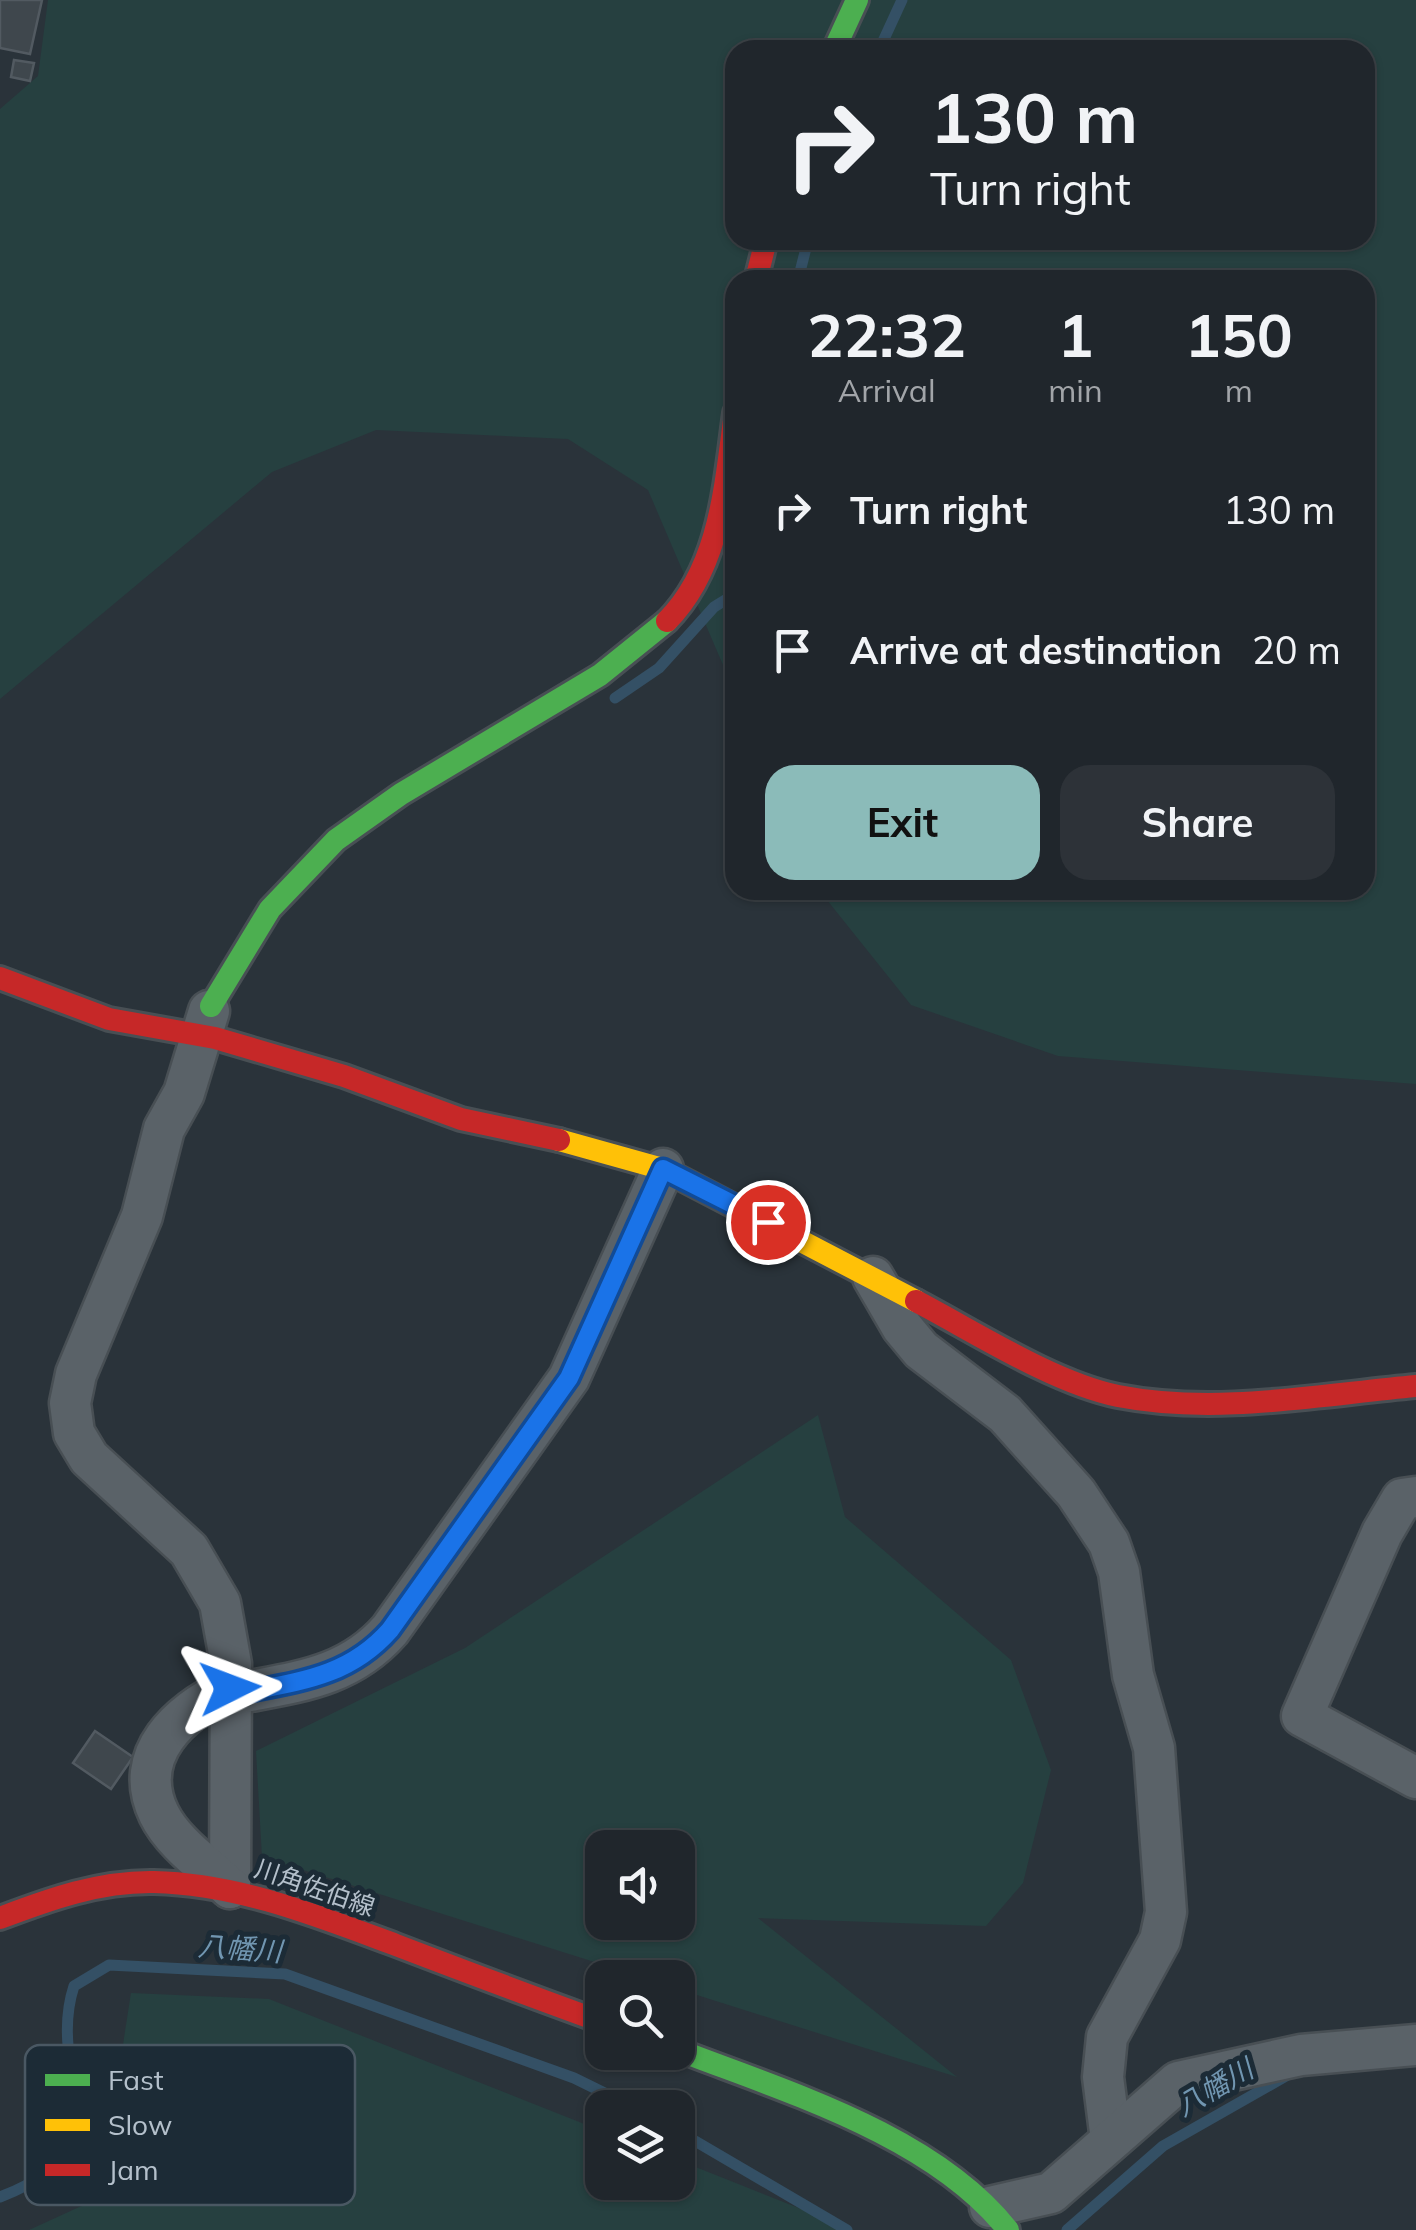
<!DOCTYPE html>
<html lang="en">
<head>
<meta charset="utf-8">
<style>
  :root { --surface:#20262c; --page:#2d3238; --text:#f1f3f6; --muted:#a2a5a9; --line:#3d4348; --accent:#8bbbb9 }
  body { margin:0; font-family:Mulish,"Noto Sans JP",sans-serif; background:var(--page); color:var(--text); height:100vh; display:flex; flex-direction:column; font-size:38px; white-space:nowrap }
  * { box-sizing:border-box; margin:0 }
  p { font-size:32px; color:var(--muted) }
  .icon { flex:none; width:55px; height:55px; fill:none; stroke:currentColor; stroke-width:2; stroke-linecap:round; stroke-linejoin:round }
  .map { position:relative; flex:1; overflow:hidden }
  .sheet { position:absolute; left:725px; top:270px; width:650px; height:630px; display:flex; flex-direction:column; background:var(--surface); border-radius:30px; box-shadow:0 2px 8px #0004,0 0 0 2px var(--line) }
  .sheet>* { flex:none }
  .banner { position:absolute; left:725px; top:40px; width:650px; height:210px; border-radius:30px; box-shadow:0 2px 8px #0004,0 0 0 2px var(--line); background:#20262c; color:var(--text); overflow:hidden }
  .controls { position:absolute; left:585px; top:1830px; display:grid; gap:20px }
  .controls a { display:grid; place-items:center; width:110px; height:110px; border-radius:20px; background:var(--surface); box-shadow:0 2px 8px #0004,0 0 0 2px var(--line); font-size:50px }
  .pin { position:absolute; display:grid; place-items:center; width:85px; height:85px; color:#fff; margin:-42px; border:5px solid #fff; border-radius:50%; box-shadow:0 2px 10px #0007 }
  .me { position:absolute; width:110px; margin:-55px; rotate:87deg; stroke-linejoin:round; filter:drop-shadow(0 0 8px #0008) }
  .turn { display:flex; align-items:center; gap:35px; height:210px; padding:0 40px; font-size:45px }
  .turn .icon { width:130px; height:130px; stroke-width:2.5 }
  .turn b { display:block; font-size:70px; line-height:85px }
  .eta { display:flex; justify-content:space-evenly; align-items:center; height:170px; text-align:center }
  .eta b { font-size:60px; font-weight:700; line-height:70px }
  .button { display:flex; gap:20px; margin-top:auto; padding:20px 40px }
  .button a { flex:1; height:115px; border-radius:30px; background:var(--accent); color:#111; font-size:40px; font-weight:700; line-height:115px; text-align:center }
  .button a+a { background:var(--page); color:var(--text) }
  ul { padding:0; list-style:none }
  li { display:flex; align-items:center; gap:30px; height:140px; padding:0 40px }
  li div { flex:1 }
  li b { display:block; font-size:38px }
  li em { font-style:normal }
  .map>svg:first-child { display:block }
  .green { fill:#264040; fill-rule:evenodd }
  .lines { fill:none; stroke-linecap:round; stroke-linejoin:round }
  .stream { stroke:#345065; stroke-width:11 }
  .building { fill:#3f474d; stroke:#525a61; stroke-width:2.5 }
  .street-casing { stroke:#484f54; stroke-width:45 }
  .fast-casing { stroke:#484f54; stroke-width:28 }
  .slow-casing { stroke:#484f54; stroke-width:28 }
  .jam-casing { stroke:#484f54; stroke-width:28 }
  .street { stroke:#5a6268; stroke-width:40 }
  .fast { stroke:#4caf50; stroke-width:22 }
  .slow { stroke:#ffc107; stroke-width:22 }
  .jam { stroke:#c62828; stroke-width:22 }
  .route-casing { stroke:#114b97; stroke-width:25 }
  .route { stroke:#1a73e8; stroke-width:18 }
  .labels { text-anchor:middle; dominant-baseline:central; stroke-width:10; stroke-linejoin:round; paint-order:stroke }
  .street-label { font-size:25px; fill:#b4c0cb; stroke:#1c2b36 }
  .water-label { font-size:28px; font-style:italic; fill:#7196b1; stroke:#1c2b36 }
  .key { fill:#1c2b36; stroke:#4a5863; stroke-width:2.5 }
  .key-label { font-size:28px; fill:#b4c0cb }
</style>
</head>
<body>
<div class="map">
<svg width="1416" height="2230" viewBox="0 0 1416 2230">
  <rect width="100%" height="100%" fill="#2a333a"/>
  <g class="green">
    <path d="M48,0H1416V1084L1058,1056L911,1005L819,890H1365V280H735V693L648,490L568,439L376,430L272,472L0,699V109L38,76ZM735,50H1365V240H735Z"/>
    <path d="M818,1415L845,1517L1011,1660L1051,1770L1023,1883L986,1926L758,1918L957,2077L678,1989V1978L642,1977L262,1857L256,1751L465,1648ZM602,1848H678V1922H602Z"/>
    <path d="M131,1993L269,1999L602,2131V2182H678V2160L854,2230H29L99,2198Z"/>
  </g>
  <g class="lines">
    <g class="stream">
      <path d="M879,50L902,0"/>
      <path d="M798,280L808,240"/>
      <path d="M615,698L659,668L714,607L735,594"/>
      <path d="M678,2131L847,2230"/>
      <path d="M0,2197C128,2149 45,2074 74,1986L109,1965L285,1974L574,2078L635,2108"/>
      <path d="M1067,2230L1163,2146L1286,2076"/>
    </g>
  </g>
  <g class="building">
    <path d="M0,0H42L30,54L0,48Z"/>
    <path d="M14,60L34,63L30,81L11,77Z"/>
    <path d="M95,1731L133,1757L111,1789L73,1763Z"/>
  </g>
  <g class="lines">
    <g class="street-casing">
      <g id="street">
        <path d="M209,1011L184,1093L164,1129L142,1216L76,1374L70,1403L74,1433L89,1458L189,1550L220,1603L231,1664L230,1888"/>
        <path d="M873,1277L902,1327L921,1350L1005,1414L1076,1493L1109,1543L1119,1572L1133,1675L1154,1748L1166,1912L1160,1940L1107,2037L1103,2077L1111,2140"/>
        <path d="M1416,1497L1402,1499L1382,1533L1302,1716L1416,1778"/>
        <path d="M230,1695C292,1682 346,1680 390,1630L569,1378L663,1169"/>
        <path d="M230,1888C207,1866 173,1843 159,1814C130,1754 181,1711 230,1688"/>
        <path d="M990,2207L1051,2193L1178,2082L1301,2055L1416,2045"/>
      </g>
    </g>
    <g class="fast-casing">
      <g id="fast">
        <path d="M834,50L857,0"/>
        <path d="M211,1006L270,909L336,840L401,794L600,675L667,621"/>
        <path d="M678,2050C787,2092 934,2136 1008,2230"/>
      </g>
    </g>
    <g class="slow-casing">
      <path id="slow" d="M559,1140L663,1169L916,1301"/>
    </g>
    <g class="jam-casing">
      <g id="jam">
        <path d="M756,280L766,240"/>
        <path d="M667,621C721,566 725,485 735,413"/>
        <path d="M0,978L109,1019L215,1038L344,1076L461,1119L559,1140"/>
        <path d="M916,1301C975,1332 1054,1383 1118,1396C1215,1415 1318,1395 1416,1386"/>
        <path d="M0,1918C50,1899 100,1881 154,1882C239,1884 318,1916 396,1945C464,1971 533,1997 602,2022"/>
      </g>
    </g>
    <use href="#street" class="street"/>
    <use href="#fast" class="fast"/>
    <use href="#slow" class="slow"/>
    <use href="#jam" class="jam"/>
  </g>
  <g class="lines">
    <g class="route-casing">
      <path id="route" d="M230,1688V1695C292,1682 346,1680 390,1630L569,1378L663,1169L768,1222"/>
    </g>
    <use href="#route" class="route"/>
  </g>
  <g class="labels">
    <g class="street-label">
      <text transform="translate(315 1887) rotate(19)">川角佐伯線</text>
    </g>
    <g class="water-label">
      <text transform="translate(240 1948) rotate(4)">八幡川</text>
      <text transform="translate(1214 2087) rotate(-30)">八幡川</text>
    </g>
  </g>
  <rect x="25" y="2045" width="330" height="160" rx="15" class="key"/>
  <rect x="45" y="2074" width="45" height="12" fill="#4caf50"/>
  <rect x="45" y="2119" width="45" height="12" fill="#ffc107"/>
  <rect x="45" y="2164" width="45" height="12" fill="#c62828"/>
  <g class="key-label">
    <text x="108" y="2090">Fast</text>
    <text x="108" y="2135">Slow</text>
    <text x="108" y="2180">Jam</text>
  </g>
</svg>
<div class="controls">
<a><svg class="icon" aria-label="sound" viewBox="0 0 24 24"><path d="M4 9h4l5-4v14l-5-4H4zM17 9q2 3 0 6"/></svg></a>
<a><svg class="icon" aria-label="search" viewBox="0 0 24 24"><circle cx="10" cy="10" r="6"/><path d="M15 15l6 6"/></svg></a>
<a><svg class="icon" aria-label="layers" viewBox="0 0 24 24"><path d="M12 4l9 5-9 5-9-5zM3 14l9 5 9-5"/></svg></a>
</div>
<div class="pin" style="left:768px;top:1222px;background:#d93025"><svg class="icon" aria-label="arrive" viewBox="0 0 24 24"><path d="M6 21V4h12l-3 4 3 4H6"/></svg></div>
<svg class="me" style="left:230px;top:1688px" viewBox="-20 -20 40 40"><path d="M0-17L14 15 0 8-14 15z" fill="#1a73e8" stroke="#fff" stroke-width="4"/></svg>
<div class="banner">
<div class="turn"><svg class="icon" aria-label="right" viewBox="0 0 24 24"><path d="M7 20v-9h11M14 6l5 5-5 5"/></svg><div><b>130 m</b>Turn right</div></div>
</div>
<section class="sheet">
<div class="eta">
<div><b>22:32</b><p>Arrival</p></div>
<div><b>1</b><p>min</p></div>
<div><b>150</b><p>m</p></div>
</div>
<ul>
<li><svg class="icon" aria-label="right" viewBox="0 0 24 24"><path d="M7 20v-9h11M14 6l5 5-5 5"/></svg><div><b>Turn right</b></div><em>130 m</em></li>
<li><svg class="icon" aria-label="arrive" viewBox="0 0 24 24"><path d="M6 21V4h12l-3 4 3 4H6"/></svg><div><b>Arrive at destination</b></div><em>20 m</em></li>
</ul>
<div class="button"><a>Exit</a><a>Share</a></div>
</section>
</div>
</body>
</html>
